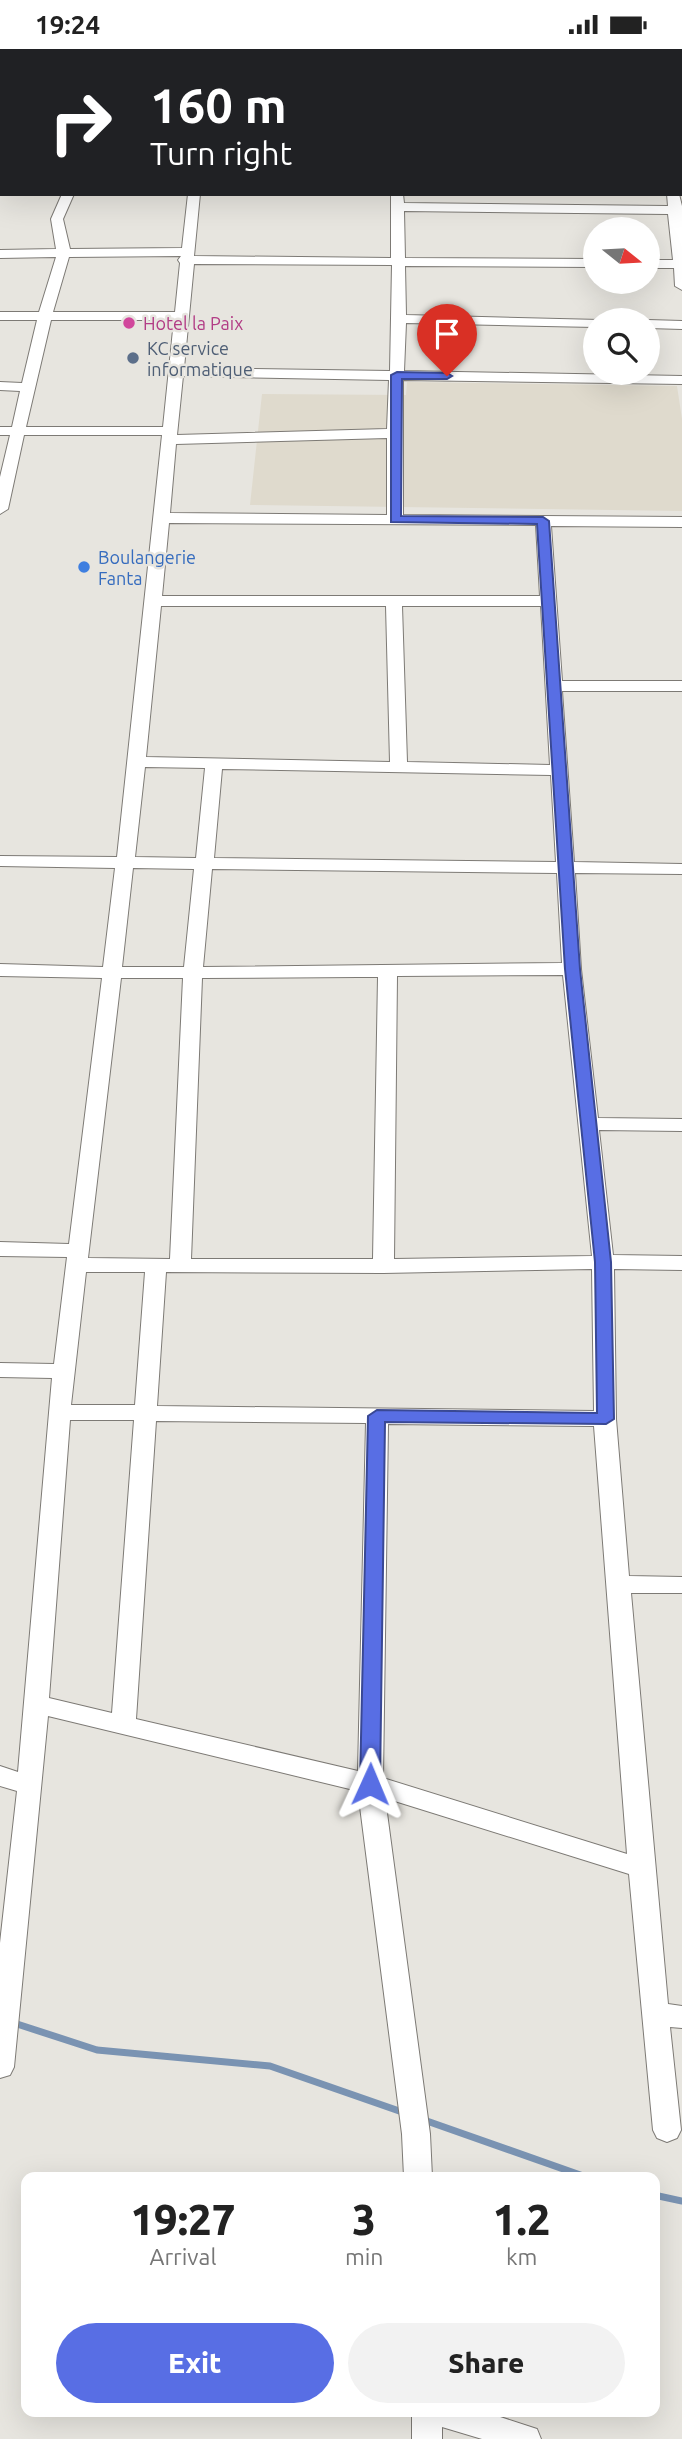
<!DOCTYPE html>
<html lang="en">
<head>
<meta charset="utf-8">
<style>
  :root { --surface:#fff; --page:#f2f2f2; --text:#222; --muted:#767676; --accent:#586ee4 }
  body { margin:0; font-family:Ubuntu,sans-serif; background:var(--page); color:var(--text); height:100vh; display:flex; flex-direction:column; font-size:26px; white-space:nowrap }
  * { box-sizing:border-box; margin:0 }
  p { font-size:23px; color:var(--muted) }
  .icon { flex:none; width:38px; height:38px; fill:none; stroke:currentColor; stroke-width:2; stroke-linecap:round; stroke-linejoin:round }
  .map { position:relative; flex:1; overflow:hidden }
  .side { position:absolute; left:21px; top:2123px; width:639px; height:245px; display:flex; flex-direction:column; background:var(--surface); border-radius:14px; box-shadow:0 7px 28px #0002 }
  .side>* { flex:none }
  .banner { position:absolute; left:0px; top:0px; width:682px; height:147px; box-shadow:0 7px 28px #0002; background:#202124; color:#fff; overflow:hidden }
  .needle { width:46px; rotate:108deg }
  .controls { position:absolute; left:583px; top:168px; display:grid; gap:14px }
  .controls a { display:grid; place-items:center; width:77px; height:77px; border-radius:50%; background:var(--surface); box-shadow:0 7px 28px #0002; font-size:35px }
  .pin { position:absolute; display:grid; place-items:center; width:60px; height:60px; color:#fff; margin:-72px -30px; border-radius:50% 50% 50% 0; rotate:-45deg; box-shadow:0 0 7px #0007 }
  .pin .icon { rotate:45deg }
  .me { position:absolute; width:77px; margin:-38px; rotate:1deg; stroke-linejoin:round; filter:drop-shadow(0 0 5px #0008) }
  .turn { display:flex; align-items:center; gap:24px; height:147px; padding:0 35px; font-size:32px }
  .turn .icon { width:91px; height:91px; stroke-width:2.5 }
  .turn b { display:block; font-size:49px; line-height:60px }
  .eta { display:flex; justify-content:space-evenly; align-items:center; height:119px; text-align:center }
  .eta b { font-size:42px; font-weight:800; line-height:49px }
  .cta { display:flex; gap:14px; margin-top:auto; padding:14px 35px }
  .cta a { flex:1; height:80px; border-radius:42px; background:var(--accent); color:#fff; font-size:28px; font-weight:800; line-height:80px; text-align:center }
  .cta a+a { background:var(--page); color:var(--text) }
  .status { display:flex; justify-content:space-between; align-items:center; height:49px; padding:0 35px; background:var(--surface); direction:ltr }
  .status svg { height:19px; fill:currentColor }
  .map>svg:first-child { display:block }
  .built { fill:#dfdacd }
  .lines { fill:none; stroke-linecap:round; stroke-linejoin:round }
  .stream { stroke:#7a93b2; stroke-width:7 }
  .minor-casing { stroke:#7d7a75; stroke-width:2 }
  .major-casing { stroke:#7d7a75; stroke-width:2 }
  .minor { fill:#fff; fill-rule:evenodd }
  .major { fill:#fff; fill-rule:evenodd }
  .route { fill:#586ee4; stroke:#394894; stroke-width:2 }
  .hotel-dot { fill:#d1479c; stroke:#e7e5df; stroke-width:2.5 }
  .service-dot { fill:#5c6f8a; stroke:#e7e5df; stroke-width:2.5 }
  .shop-dot { fill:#3f7fe0; stroke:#e7e5df; stroke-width:2.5 }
  .labels { text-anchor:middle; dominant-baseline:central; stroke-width:5; stroke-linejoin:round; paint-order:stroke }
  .far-hotel-label { font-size:18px; fill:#b23c85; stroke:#e7e5df; text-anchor:start }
  .far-service-label { font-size:18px; fill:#4e5e75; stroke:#e7e5df; text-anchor:start }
  .far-shop-label { font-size:18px; fill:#366cbe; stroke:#e7e5df; text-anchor:start }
</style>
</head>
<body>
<div class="status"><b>19:24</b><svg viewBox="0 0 49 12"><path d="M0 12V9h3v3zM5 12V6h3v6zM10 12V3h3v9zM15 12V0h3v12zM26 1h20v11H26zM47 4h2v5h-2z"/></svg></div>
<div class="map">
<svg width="682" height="2390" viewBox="0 0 682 2390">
  <rect width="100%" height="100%" fill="#e7e5df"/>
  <path class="built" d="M407,333L677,337L682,370V462L250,456L262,345L406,346Z"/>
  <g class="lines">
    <g class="stream">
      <path d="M14,1974L97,2001L270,2017L405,2064"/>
      <path d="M424,2071L586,2128"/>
      <path d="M654,2146L682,2152"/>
    </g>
    <g class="minor-casing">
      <g id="minor">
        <rect x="531" y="0" width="12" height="2"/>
        <rect x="681" y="109" width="1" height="8"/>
        <path d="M62,145H74L63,170L70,200L182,199L188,145H200L194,207L391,209V145H403L404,154L668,157L667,145H679L682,157V241L675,237L674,219H648V211H673L668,165L404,162L405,209L595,210V218L405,217L406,266L600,271H595V278L406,274L404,322L682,327V335L403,331V466L682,468V478L551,477L562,632H682V642H562L574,813L682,815V825L575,824L581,920L598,1069L682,1070V1082L599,1081L613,1206L682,1207V1221L614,1220L616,1370L629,1527L682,1528V1544H631L668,1955L682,1957V1979L670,1978L681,2081L677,2089L667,2093L657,2089L653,2081L629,1825L385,1749L430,2085L432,2128H404L402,2085L358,1742L48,1667L14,2018L10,2026L0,2029V1894L17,1742L0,1737V1717L18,1723L52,1329L0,1328V1314L54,1315L67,1208L0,1207V1193L69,1195L102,929L0,927V915L103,918L115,819L0,817V807L117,808L162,386H24L8,460L0,465V428L10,386H0V378H12L20,342L0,341V333L22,334L37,271H0V263H39L56,208L0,209V201L56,200L51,170ZM181,207L178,211L180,214L175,263H53L69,208ZM194,215L392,216L390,322L184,319ZM51,271H174L163,378H26ZM183,327L389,331L387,380L177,386ZM387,389V466L170,464L176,395ZM169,474L536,476L540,547H162ZM161,557H386L390,713L146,708ZM402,557H541L550,716L407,713ZM145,718L205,719L196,809L135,808ZM222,720L551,726L556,813L214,809ZM133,819L194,820L184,918H122ZM212,820L557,824L562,914L203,918ZM563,926L592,1207L394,1210L397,927ZM358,928H378L373,1210H191L202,929ZM121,929H183L170,1210L88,1209ZM592,1220L594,1362L157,1357L166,1223L383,1224ZM86,1223H145L135,1356H71ZM70,1371H134L112,1664L49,1649ZM156,1372L366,1374L358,1722L136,1670ZM388,1375L594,1377L627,1805L383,1729Z"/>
        <path d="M647,271H648L682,272V280L648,279Z"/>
        <path d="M412,2362H482L537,2380L541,2390H482L442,2378V2390H412Z"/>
      </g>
    </g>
    <g class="major-casing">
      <g id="major">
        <path d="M543,0H567L541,2Z"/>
        <rect x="0" y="96" width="2" height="10"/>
      </g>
    </g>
    <use href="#minor" class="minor"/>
    <use href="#major" class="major"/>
  </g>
  <path class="route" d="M397,323L447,324L452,327L447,330H402L401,467L543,468L549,472L580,920L611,1213L614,1370L606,1375L385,1373L380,1735L377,1740L370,1743L363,1740L360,1735L368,1367L377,1361L597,1364L595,1213L565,920L537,475L391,473V326Z"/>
  <circle class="hotel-dot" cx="129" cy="274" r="7"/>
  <circle class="service-dot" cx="133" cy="309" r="7"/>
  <circle class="shop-dot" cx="84" cy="518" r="7"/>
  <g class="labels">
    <g class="far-hotel-label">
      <text x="143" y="274">Hotel la Paix</text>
    </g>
    <g class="far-service-label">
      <text x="147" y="299">KC service<tspan x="147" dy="21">informatique</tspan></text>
    </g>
    <g class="far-shop-label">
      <text x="98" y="508">Boulangerie<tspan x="98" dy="21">Fanta</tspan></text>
    </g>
  </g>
</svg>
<div class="controls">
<a><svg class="needle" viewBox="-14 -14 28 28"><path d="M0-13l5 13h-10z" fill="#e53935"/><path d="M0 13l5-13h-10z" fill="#767676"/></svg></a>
<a><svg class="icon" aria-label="search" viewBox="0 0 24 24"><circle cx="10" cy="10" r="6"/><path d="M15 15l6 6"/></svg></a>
</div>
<div class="pin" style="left:447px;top:327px;background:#d93025"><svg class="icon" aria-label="arrive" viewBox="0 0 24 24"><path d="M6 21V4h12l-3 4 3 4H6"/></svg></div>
<svg class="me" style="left:370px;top:1735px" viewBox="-20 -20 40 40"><path d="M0-17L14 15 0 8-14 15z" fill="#586ee4" stroke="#fff" stroke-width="4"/></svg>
<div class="banner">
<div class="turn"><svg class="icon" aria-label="right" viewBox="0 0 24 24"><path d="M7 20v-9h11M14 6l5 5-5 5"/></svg><div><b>160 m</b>Turn right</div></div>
</div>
<section class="side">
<div class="eta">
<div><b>19:27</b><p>Arrival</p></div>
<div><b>3</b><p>min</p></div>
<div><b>1.2</b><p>km</p></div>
</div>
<div class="cta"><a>Exit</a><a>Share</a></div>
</section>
</div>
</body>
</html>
